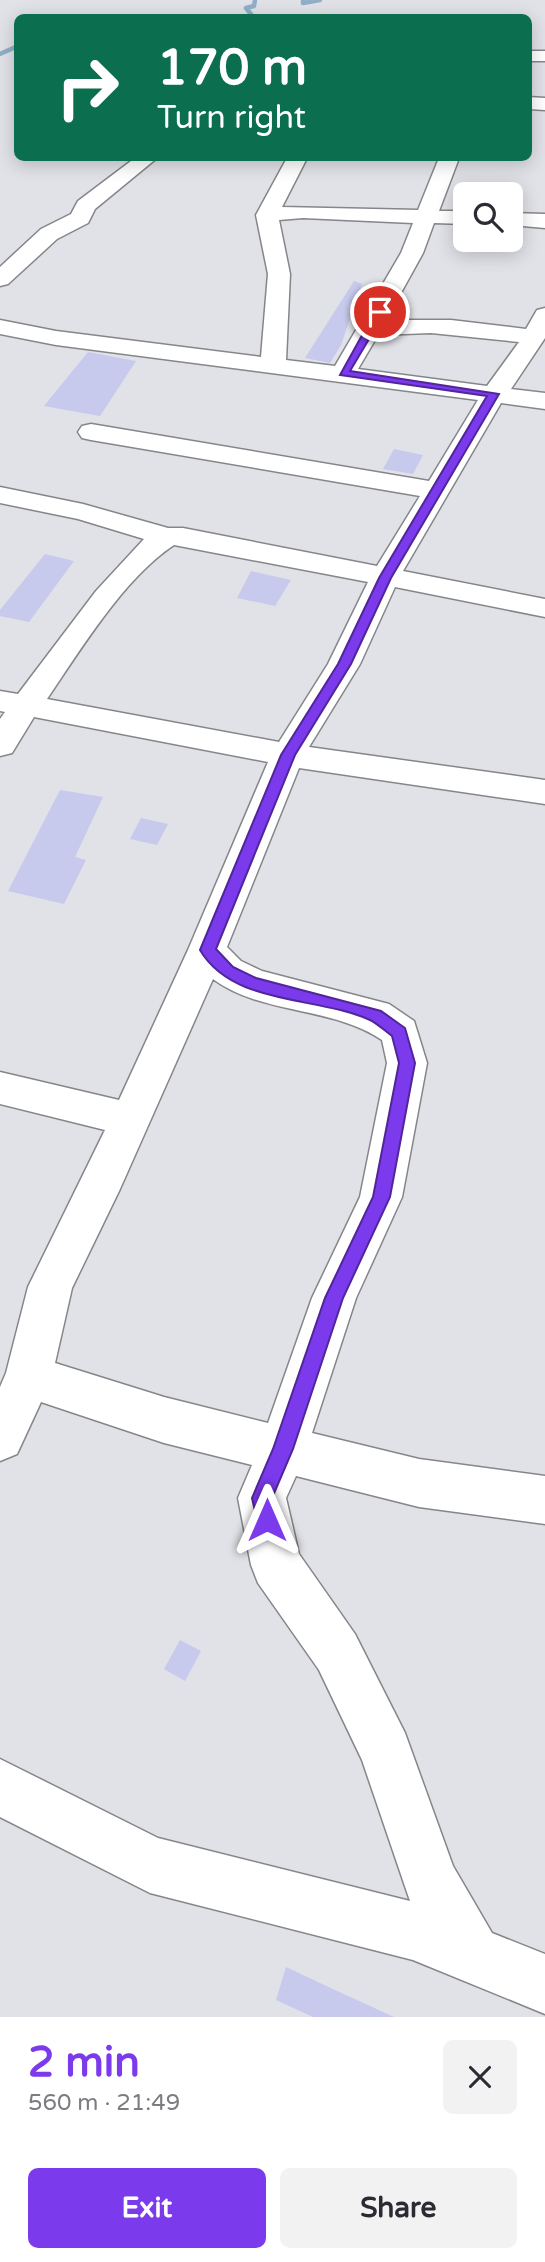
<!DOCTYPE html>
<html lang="en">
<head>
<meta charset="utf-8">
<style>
  :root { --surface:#fff; --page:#f2f2f3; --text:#2b2b33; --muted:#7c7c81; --accent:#7c3aed }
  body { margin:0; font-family:"Varela Round",sans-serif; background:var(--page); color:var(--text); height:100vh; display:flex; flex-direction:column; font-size:26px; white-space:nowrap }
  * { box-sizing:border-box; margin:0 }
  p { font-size:23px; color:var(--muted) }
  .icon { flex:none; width:38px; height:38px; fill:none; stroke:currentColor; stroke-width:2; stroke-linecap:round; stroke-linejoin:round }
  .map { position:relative; height:2017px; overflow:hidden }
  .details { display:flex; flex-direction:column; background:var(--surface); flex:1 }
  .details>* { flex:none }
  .guide { position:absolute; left:14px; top:14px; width:518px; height:147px; border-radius:10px; box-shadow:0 4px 18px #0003; background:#0b6e4f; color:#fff; overflow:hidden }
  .fabs { position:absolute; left:453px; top:182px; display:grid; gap:14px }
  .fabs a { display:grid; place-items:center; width:70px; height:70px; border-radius:10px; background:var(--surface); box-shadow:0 4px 18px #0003; font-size:35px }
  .pin { position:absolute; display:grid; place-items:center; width:60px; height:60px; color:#fff; margin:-30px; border:4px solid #fff; border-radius:50%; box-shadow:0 2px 7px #0007 }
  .me { position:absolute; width:77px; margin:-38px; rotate:0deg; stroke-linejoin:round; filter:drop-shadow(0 0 5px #0008) }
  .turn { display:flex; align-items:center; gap:24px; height:147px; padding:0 28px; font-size:32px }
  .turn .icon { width:91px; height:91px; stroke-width:2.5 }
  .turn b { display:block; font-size:49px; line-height:60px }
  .round { display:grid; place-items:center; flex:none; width:74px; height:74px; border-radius:10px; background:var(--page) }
  .overview { display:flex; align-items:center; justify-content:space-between; height:119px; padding:0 28px }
  h1 { font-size:42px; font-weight:700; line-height:52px; color:var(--accent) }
  .primary-button { display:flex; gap:14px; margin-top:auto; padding:14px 28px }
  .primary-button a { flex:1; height:80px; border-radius:10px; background:var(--accent); color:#fff; font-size:28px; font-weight:700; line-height:80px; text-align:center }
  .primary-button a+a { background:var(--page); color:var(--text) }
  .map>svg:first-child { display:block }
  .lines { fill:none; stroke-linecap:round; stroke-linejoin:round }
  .stream { stroke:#91aec8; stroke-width:4.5 }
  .building { fill:#c7c9ed }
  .minor-casing { stroke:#85868a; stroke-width:3 }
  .minor { fill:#fff; fill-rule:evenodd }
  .route { fill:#7c3aed; stroke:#51269a; stroke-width:2 }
</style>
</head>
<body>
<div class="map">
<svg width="545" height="2017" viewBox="0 0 545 2017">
  <rect width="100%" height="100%" fill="#e1e2e7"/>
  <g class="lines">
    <g class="stream">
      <path d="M303,0V3L320,0"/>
      <path d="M254,18L246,8L254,6L255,0"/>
      <path d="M0,54L18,46"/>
    </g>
  </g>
  <g class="building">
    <path d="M354,281L362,284L341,345L330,363L305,358Z"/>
    <path d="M88,352L136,361L100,416L44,406Z"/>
    <path d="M394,449L423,455L413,474L383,469Z"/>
    <path d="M45,554L74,561L29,622L0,616V610Z"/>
    <path d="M251,571L291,580L275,606L237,598Z"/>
    <path d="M60,790L103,797L75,857L86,860L64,904L8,891Z"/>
    <path d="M141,818L168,824L157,845L130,839Z"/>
    <path d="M180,1640L201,1651L185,1681L164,1669Z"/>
    <path d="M286,1967L322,1984L394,2017H313L276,2000Z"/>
  </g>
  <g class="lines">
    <g class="minor-casing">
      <g id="minor">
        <rect x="528" y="51" width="17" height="10"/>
        <path d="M528,97L545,98V110L528,109Z"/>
        <path d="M135,158H157L95,209L88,223L57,239L8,284L0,286V267L41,229L71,214L78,201Z"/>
        <path d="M287,158H307L282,207L418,210L439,158H459L439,211H466V224L434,223L423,253L386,320H451L526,329L537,310L545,308V338L511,389L545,393V409L501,403L403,571L545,599V617L395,587L360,664L309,747L545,780V804L299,768L227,947L241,961L262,971L389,1004L414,1021L427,1063L402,1197L356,1298L312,1433L419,1459L545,1476V1524L419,1507L296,1476L286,1498L299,1554L355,1634L405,1733L453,1866L492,1933L545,1954V2014L413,1960L150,1893L0,1817V1759L158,1838L410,1901L362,1760L319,1670L258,1583L251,1565L238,1498L252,1465L164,1443L41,1402L17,1454L0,1461V1387L6,1373L28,1287L105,1130L0,1104V1072L119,1100L188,950L268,762L34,717L12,753L0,756V719L5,712L0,711V691L18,694L96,591L144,539L78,519L0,503V487L83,504L168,528H183L377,566L420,496L91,440L82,438L78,432L82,426L91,424L429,481L478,400L56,345L0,334V320L56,331L261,357L268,274L256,215ZM303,218L413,223L401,253L335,366L286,360L290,274L279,220ZM431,333L519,342L487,386L358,369L378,335ZM174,545L368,582L328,664L279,742L47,699C81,649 124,578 174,545ZM213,979C262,1015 332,1006 382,1040L387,1063L360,1197L312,1298L268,1423L164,1397L55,1363L72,1288L120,1189Z"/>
        <path d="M511,213L545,214V228L511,225Z"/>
      </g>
    </g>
    <use href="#minor" class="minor"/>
  </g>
  <path class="route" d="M380,309L385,312L350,371L499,394L391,578L351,664L295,755L216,949L233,967L256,978L381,1011L405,1028L415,1063L390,1197L343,1298L293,1449L272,1498L277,1520L274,1528L267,1531L259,1528L252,1498L273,1449L325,1298L373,1197L399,1063L392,1036C385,1031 378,1024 370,1020C318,996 233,1006 200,950L281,755L338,664L379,578L487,396L340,375L375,312Z"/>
</svg>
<div class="fabs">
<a><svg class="icon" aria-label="search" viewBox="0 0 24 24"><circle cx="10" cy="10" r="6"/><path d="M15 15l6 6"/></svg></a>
</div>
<div class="pin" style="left:380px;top:312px;background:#d93025"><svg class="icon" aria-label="arrive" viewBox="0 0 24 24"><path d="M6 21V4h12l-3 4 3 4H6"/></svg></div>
<svg class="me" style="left:267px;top:1520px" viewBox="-20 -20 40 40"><path d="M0-17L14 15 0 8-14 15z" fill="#7c3aed" stroke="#fff" stroke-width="4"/></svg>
<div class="guide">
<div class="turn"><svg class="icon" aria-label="right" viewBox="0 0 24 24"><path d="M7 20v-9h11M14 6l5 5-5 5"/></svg><div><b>170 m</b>Turn right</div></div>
</div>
</div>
<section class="details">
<div class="overview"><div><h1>2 min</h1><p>560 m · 21:49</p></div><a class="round"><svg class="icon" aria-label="close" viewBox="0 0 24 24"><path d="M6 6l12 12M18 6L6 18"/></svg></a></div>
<div class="primary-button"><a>Exit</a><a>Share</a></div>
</section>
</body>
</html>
